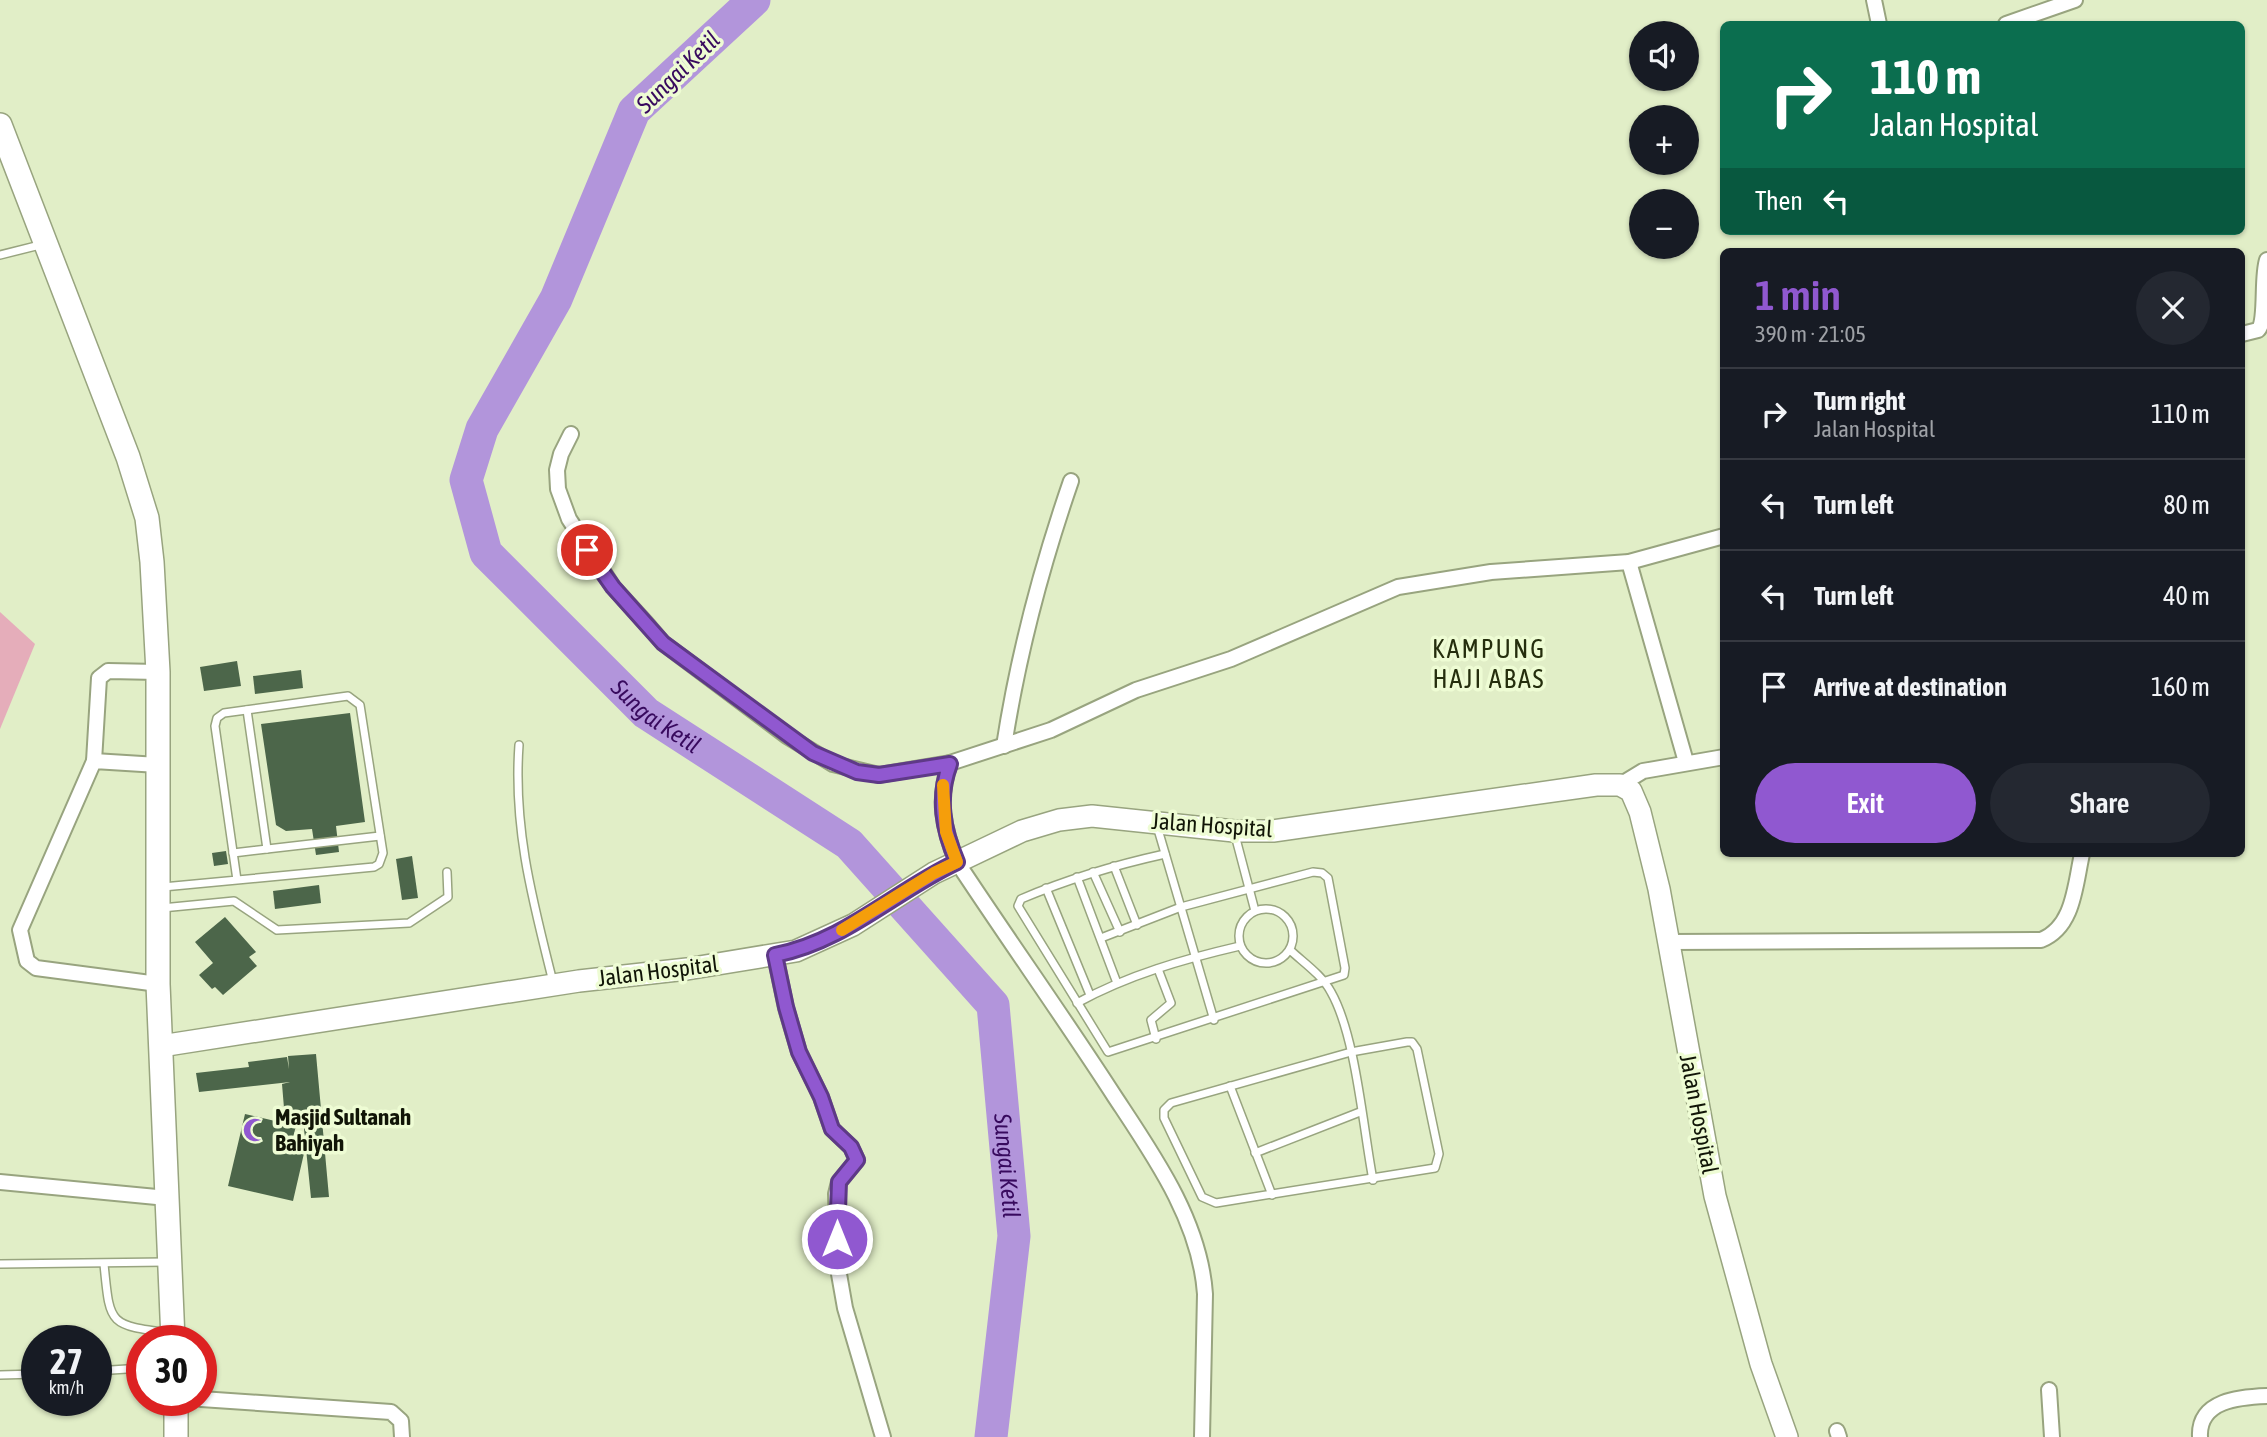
<!DOCTYPE html>
<html lang="en">
<head>
<meta charset="utf-8">
<style>
  :root { --surface:#171b24; --page:#242831; --text:#f1f3f6; --muted:#9ea1a6; --line:#363941; --accent:#9058d0 }
  body { margin:0; font-family:"Asap Condensed",sans-serif; background:var(--page); color:var(--text); height:100vh; display:flex; flex-direction:column; font-size:26px; white-space:nowrap }
  * { box-sizing:border-box; margin:0 }
  p { font-size:23px; color:var(--muted) }
  .icon { flex:none; width:38px; height:38px; fill:none; stroke:currentColor; stroke-width:2; stroke-linecap:round; stroke-linejoin:round }
  .map { position:relative; flex:1; overflow:hidden }
  .details { position:absolute; left:1720px; top:248px; width:525px; height:609px; display:flex; flex-direction:column; background:var(--surface); border-radius:10px; box-shadow:0 2px 5px #0004 }
  .details>* { flex:none }
  .top-card { position:absolute; left:1720px; top:21px; width:525px; height:214px; border-radius:10px; box-shadow:0 2px 5px #0004; background:#0b6e4f; color:#fff; overflow:hidden }
  .fabs { position:absolute; left:1629px; top:21px; display:grid; gap:14px }
  .fabs a { display:grid; place-items:center; width:70px; height:70px; border-radius:50%; background:var(--surface); box-shadow:0 2px 5px #0004; font-size:35px }
  .speed { position:absolute; left:21px; top:1325px; display:flex; gap:14px; font-size:35px; font-weight:700; text-align:center }
  .speed>* { display:grid; place-content:center; width:91px; height:91px; border-radius:50%; background:var(--surface); box-shadow:0 2px 5px #0004; line-height:1 }
  .speed small { font-size:18px; font-weight:400 }
  .speed .limit { border:10px solid #d22; background:#fff; color:#111 }
  .pin { position:absolute; display:grid; place-items:center; width:60px; height:60px; color:#fff; margin:-30px; border:4px solid #fff; border-radius:50%; box-shadow:0 2px 7px #0007 }
  .me { position:absolute; width:77px; margin:-38px; rotate:0deg; stroke-linejoin:round; filter:drop-shadow(0 0 5px #0008) }
  .turn { display:flex; align-items:center; gap:24px; height:147px; padding:0 35px; font-size:32px }
  .turn .icon { width:91px; height:91px; stroke-width:2.5 }
  .turn b { display:block; font-size:49px; line-height:60px }
  .then { display:flex; align-items:center; height:66px; padding:0 35px; background:#0003; gap:14px; font-size:26px }
  .round { display:grid; place-items:center; flex:none; width:74px; height:74px; border-radius:37px; background:var(--page) }
  .headline { display:flex; align-items:center; justify-content:space-between; height:119px; padding:0 35px }
  h1 { font-size:42px; font-weight:600; line-height:52px; color:var(--accent) }
  .cta { display:flex; gap:14px; margin-top:auto; padding:14px 35px }
  .cta a { flex:1; height:80px; border-radius:42px; background:var(--accent); color:#fff; font-size:28px; font-weight:600; line-height:80px; text-align:center }
  .cta a+a { background:var(--page); color:var(--text) }
  ul { padding:0; list-style:none }
  li { display:flex; align-items:center; gap:21px; height:91px; padding:0 35px; border-top:2px solid var(--line) }
  li div { flex:1 }
  li b { display:block; font-size:26px }
  li em { font-style:normal }
  .map>svg:first-child { display:block }
  .green { fill:#e5adba }
  .lines { fill:none; stroke-linecap:round; stroke-linejoin:round }
  .river { stroke:#b295db; stroke-width:33 }
  .building { fill:#4c664a }
  .service-casing { stroke:#98a47f; stroke-width:10 }
  .minor-casing { stroke:#98a47f; stroke-width:18 }
  .secondary-casing { stroke:#98a47f; stroke-width:24 }
  .primary-casing { stroke:#98a47f; stroke-width:26 }
  .service { stroke:#fff; stroke-width:7 }
  .minor { stroke:#fff; stroke-width:14 }
  .secondary { stroke:#fff; stroke-width:21 }
  .primary { stroke:#fff; stroke-width:23 }
  .route-casing { stroke:#5e3987; stroke-width:18 }
  .route { stroke:#9058d0; stroke-width:12 }
  .slow { stroke:#f59e0b; stroke-width:12 }
  .labels { text-anchor:middle; dominant-baseline:central; stroke-width:7; stroke-linejoin:round; paint-order:stroke }
  .street-label { font-size:23px; fill:#111507; stroke:#eefcd4 }
  .poi-label { font-size:23px; font-weight:bold; fill:#111507; stroke:#eefcd4; text-anchor:start }
  .water-label { font-size:24px; font-style:italic; fill:#380a5e; stroke:#eefcd4 }
  .quarter-label { font-size:26px; letter-spacing:2px; fill:#252e0d; stroke:#eefcd4 }
</style>
</head>
<body>
<div class="map">
<svg width="2267" height="1437" viewBox="0 0 2267 1437">
  <rect width="100%" height="100%" fill="#e1eec7"/>
  <path class="green" d="M0,612L35,644L0,729Z"/>
  <g class="lines">
    <path class="river" id="s1" d="M754,0L634,111L556,299L482,429L466,480L486,553L646,713L849,844L993,1005L1014,1236L991,1437"/>
  </g>
  <g class="building">
    <path d="M237,661L241,686L204,691L200,667Z"/>
    <path d="M301,670L303,688L255,694L253,676Z"/>
    <path d="M350,713L365,822L336,826L339,852L316,855L312,829L286,831L276,825L261,724Z"/>
    <path d="M226,851L228,864L214,866L212,853Z"/>
    <path d="M412,856L418,898L402,900L396,859Z"/>
    <path d="M319,885L321,903L275,909L273,891Z"/>
    <path d="M225,917L256,952L249,957L257,966L223,995L215,987L212,989L199,975L213,963L195,942Z"/>
    <path d="M316,1054L329,1197L311,1198L303,1119L285,1120L282,1084L290,1082L199,1092L196,1073L249,1067L248,1062L287,1057L289,1069L288,1056Z"/>
    <path d="M245,1114L296,1126L291,1145L305,1149L293,1201L228,1186Z"/>
  </g>
  <g class="lines">
    <g class="service-casing">
      <g id="service">
        <path d="M0,255L44,244"/>
        <path d="M247,710L267,849"/>
        <path d="M519,745C513,829 533,902 553,982"/>
        <path d="M1157,826L1214,1020"/>
        <path d="M1235,835L1255,911"/>
        <path d="M233,853L380,836"/>
        <path d="M1114,866L1137,925"/>
        <path d="M1093,872L1120,932"/>
        <path d="M1077,877L1117,983"/>
        <path d="M163,887L374,867L379,864L383,853L360,705L348,696L224,713L217,718L215,726L237,880"/>
        <path d="M1046,888L1090,995"/>
        <path d="M162,908L234,901L277,930L409,923L448,897L447,872"/>
        <circle cx="1266" cy="936" r="27"/>
        <path d="M1101,938L1181,907L1313,872L1322,873L1328,878L1345,968L1344,975L1108,1052L1018,906L1021,899C1068,879 1115,865 1165,854"/>
        <path d="M1290,950C1304,963 1322,975 1331,992C1356,1036 1363,1128 1373,1180"/>
        <path d="M1077,1003C1128,975 1184,959 1240,946"/>
        <path d="M1156,1039L1151,1020L1171,1003L1158,969"/>
        <path d="M1407,1042H1412L1417,1049L1439,1154L1435,1168L1216,1203L1202,1197L1164,1118V1110L1171,1103L1351,1052Z"/>
        <path d="M1230,1086L1272,1195"/>
        <path d="M1255,1153L1360,1112"/>
        <path d="M0,1264L166,1262"/>
        <path d="M104,1264C110,1325 108,1325 170,1333"/>
        <path d="M96,1371L142,1368"/>
        <path d="M0,1375L37,1374"/>
      </g>
    </g>
    <g class="minor-casing">
      <g id="minor">
        <path d="M1874,0L1879,24"/>
        <path d="M2006,24L2075,0"/>
        <path d="M2242,334L2258,330C2267,321 2261,278 2267,260"/>
        <path d="M571,434L561,454L557,470L558,489L569,519L613,587L646,623L663,643L787,736L833,764L879,775L950,763L1051,730L1136,690L1231,659L1398,587L1491,572L1629,562L1724,536"/>
        <path d="M1629,562L1686,762"/>
        <path d="M1004,746C1018,655 1041,568 1071,481"/>
        <path d="M94,761L99,678L108,671L158,672"/>
        <path d="M950,763C937,798 943,829 957,862C1009,941 1064,1018 1115,1097C1154,1156 1200,1221 1205,1294L1202,1437"/>
        <path d="M158,765L94,761L20,930L27,961L36,968L158,984"/>
        <path d="M1620,785L1643,771L1724,757"/>
        <path d="M1668,942L2041,940C2074,927 2075,885 2082,854"/>
        <path d="M775,955L786,1008L799,1052L821,1097L832,1129L851,1147L857,1160L839,1182L836,1194L839,1274L845,1308L883,1437"/>
        <path d="M0,1182L167,1198"/>
        <path d="M2049,1390L2052,1437"/>
        <path d="M201,1399L391,1412L401,1421L402,1437"/>
        <path d="M1837,1431L1839,1437"/>
        <path d="M2200,1437C2198,1400 2240,1397 2267,1396"/>
      </g>
    </g>
    <g class="secondary-casing">
      <path id="secondary" d="M161,1046L579,981L687,969L796,951L853,925L934,873L1022,831L1059,820L1092,816L1234,831H1273L1596,785H1620L1631,791L1640,812L1659,889L1715,1196L1761,1364L1787,1437"/>
    </g>
    <g class="primary-casing">
      <g id="primary">
        <path d="M0,125L128,457L147,518L152,562L158,672V984L173,1340"/>
        <path d="M176,1400V1437"/>
      </g>
    </g>
    <use href="#service" class="service"/>
    <use href="#minor" class="minor"/>
    <use href="#secondary" class="secondary"/>
    <use href="#primary" class="primary"/>
  </g>
  <g class="lines">
    <g class="route-casing">
      <path id="route" d="M587,550L613,587L663,643L813,753L857,772L879,775L950,764C937,798 943,829 957,862C895,891 844,942 775,955L786,1007L799,1052L821,1097L832,1129L851,1147L857,1160L839,1182L837,1239"/>
    </g>
    <use href="#route" class="route"/>
    <path class="slow" d="M842,930L934,873L957,862L946,832L943,785"/>
  </g>
  <defs>
    <g id="mosque-bare" transform="scale(1.89)"><path d="M3.5-4.9A6 6 0 1 0 3.5 4.9A5 5 0 1 1 3.5-4.9Z" fill="#9058d0" stroke="#eefcd4" stroke-width="2.5" paint-order="stroke"/></g>
  </defs>
  <g fill-rule="evenodd">
    <use href="#mosque-bare" x="255" y="1130"/>
  </g>
  <g class="labels">
    <g class="street-label">
      <text transform="translate(1212 825) rotate(4)">Jalan Hospital</text>
      <text transform="translate(658 971) rotate(-7)">Jalan Hospital</text>
      <text transform="translate(1699 1114) rotate(79)">Jalan Hospital</text>
    </g>
    <g class="poi-label">
      <text x="275" y="1117">Masjid Sultanah<tspan x="275" dy="26">Bahiyah</tspan></text>
    </g>
    <g class="water-label">
      <text transform="translate(678 72) rotate(-44)">Sungai Ketil</text>
      <text stroke="none"><textPath href="#s1" startOffset="882">Sungai Ketil</textPath></text>
      <text stroke="none"><textPath href="#s1" startOffset="1491">Sungai Ketil</textPath></text>
    </g>
    <g class="quarter-label">
      <text x="1489" y="649">KAMPUNG<tspan x="1489" dy="30">HAJI ABAS</tspan></text>
    </g>
  </g>
</svg>
<div class="fabs">
<a><svg class="icon" aria-label="sound" viewBox="0 0 24 24"><path d="M4 9h4l5-4v14l-5-4H4zM17 9q2 3 0 6"/></svg></a>
<a>+</a>
<a>−</a>
</div>
<div class="speed"><div>27<small>km/h</small></div><div class="limit">30</div></div>
<div class="pin" style="left:587px;top:550px;background:#d93025"><svg class="icon" aria-label="arrive" viewBox="0 0 24 24"><path d="M6 21V4h12l-3 4 3 4H6"/></svg></div>
<svg class="me" style="left:837px;top:1239px" viewBox="-20 -20 40 40"><circle r="17" fill="#9058d0" stroke="#fff" stroke-width="3"/><path d="M0-11L8 9 0 5-8 9z" fill="#fff"/></svg>
<div class="top-card">
<div class="turn"><svg class="icon" aria-label="right" viewBox="0 0 24 24"><path d="M7 20v-9h11M14 6l5 5-5 5"/></svg><div><b>110 m</b>Jalan Hospital</div></div>
<div class="then">Then<svg class="icon" aria-label="left" viewBox="0 0 24 24"><path d="M17 20v-9H6M10 6l-5 5 5 5"/></svg></div>
</div>
<section class="details">
<div class="headline"><div><h1>1 min</h1><p>390 m · 21:05</p></div><a class="round"><svg class="icon" aria-label="close" viewBox="0 0 24 24"><path d="M6 6l12 12M18 6L6 18"/></svg></a></div>
<ul>
<li><svg class="icon" aria-label="right" viewBox="0 0 24 24"><path d="M7 20v-9h11M14 6l5 5-5 5"/></svg><div><b>Turn right</b><p>Jalan Hospital</p></div><em>110 m</em></li>
<li><svg class="icon" aria-label="left" viewBox="0 0 24 24"><path d="M17 20v-9H6M10 6l-5 5 5 5"/></svg><div><b>Turn left</b></div><em>80 m</em></li>
<li><svg class="icon" aria-label="left" viewBox="0 0 24 24"><path d="M17 20v-9H6M10 6l-5 5 5 5"/></svg><div><b>Turn left</b></div><em>40 m</em></li>
<li><svg class="icon" aria-label="arrive" viewBox="0 0 24 24"><path d="M6 21V4h12l-3 4 3 4H6"/></svg><div><b>Arrive at destination</b></div><em>160 m</em></li>
</ul>
<div class="cta"><a>Exit</a><a>Share</a></div>
</section>
</div>
</body>
</html>
